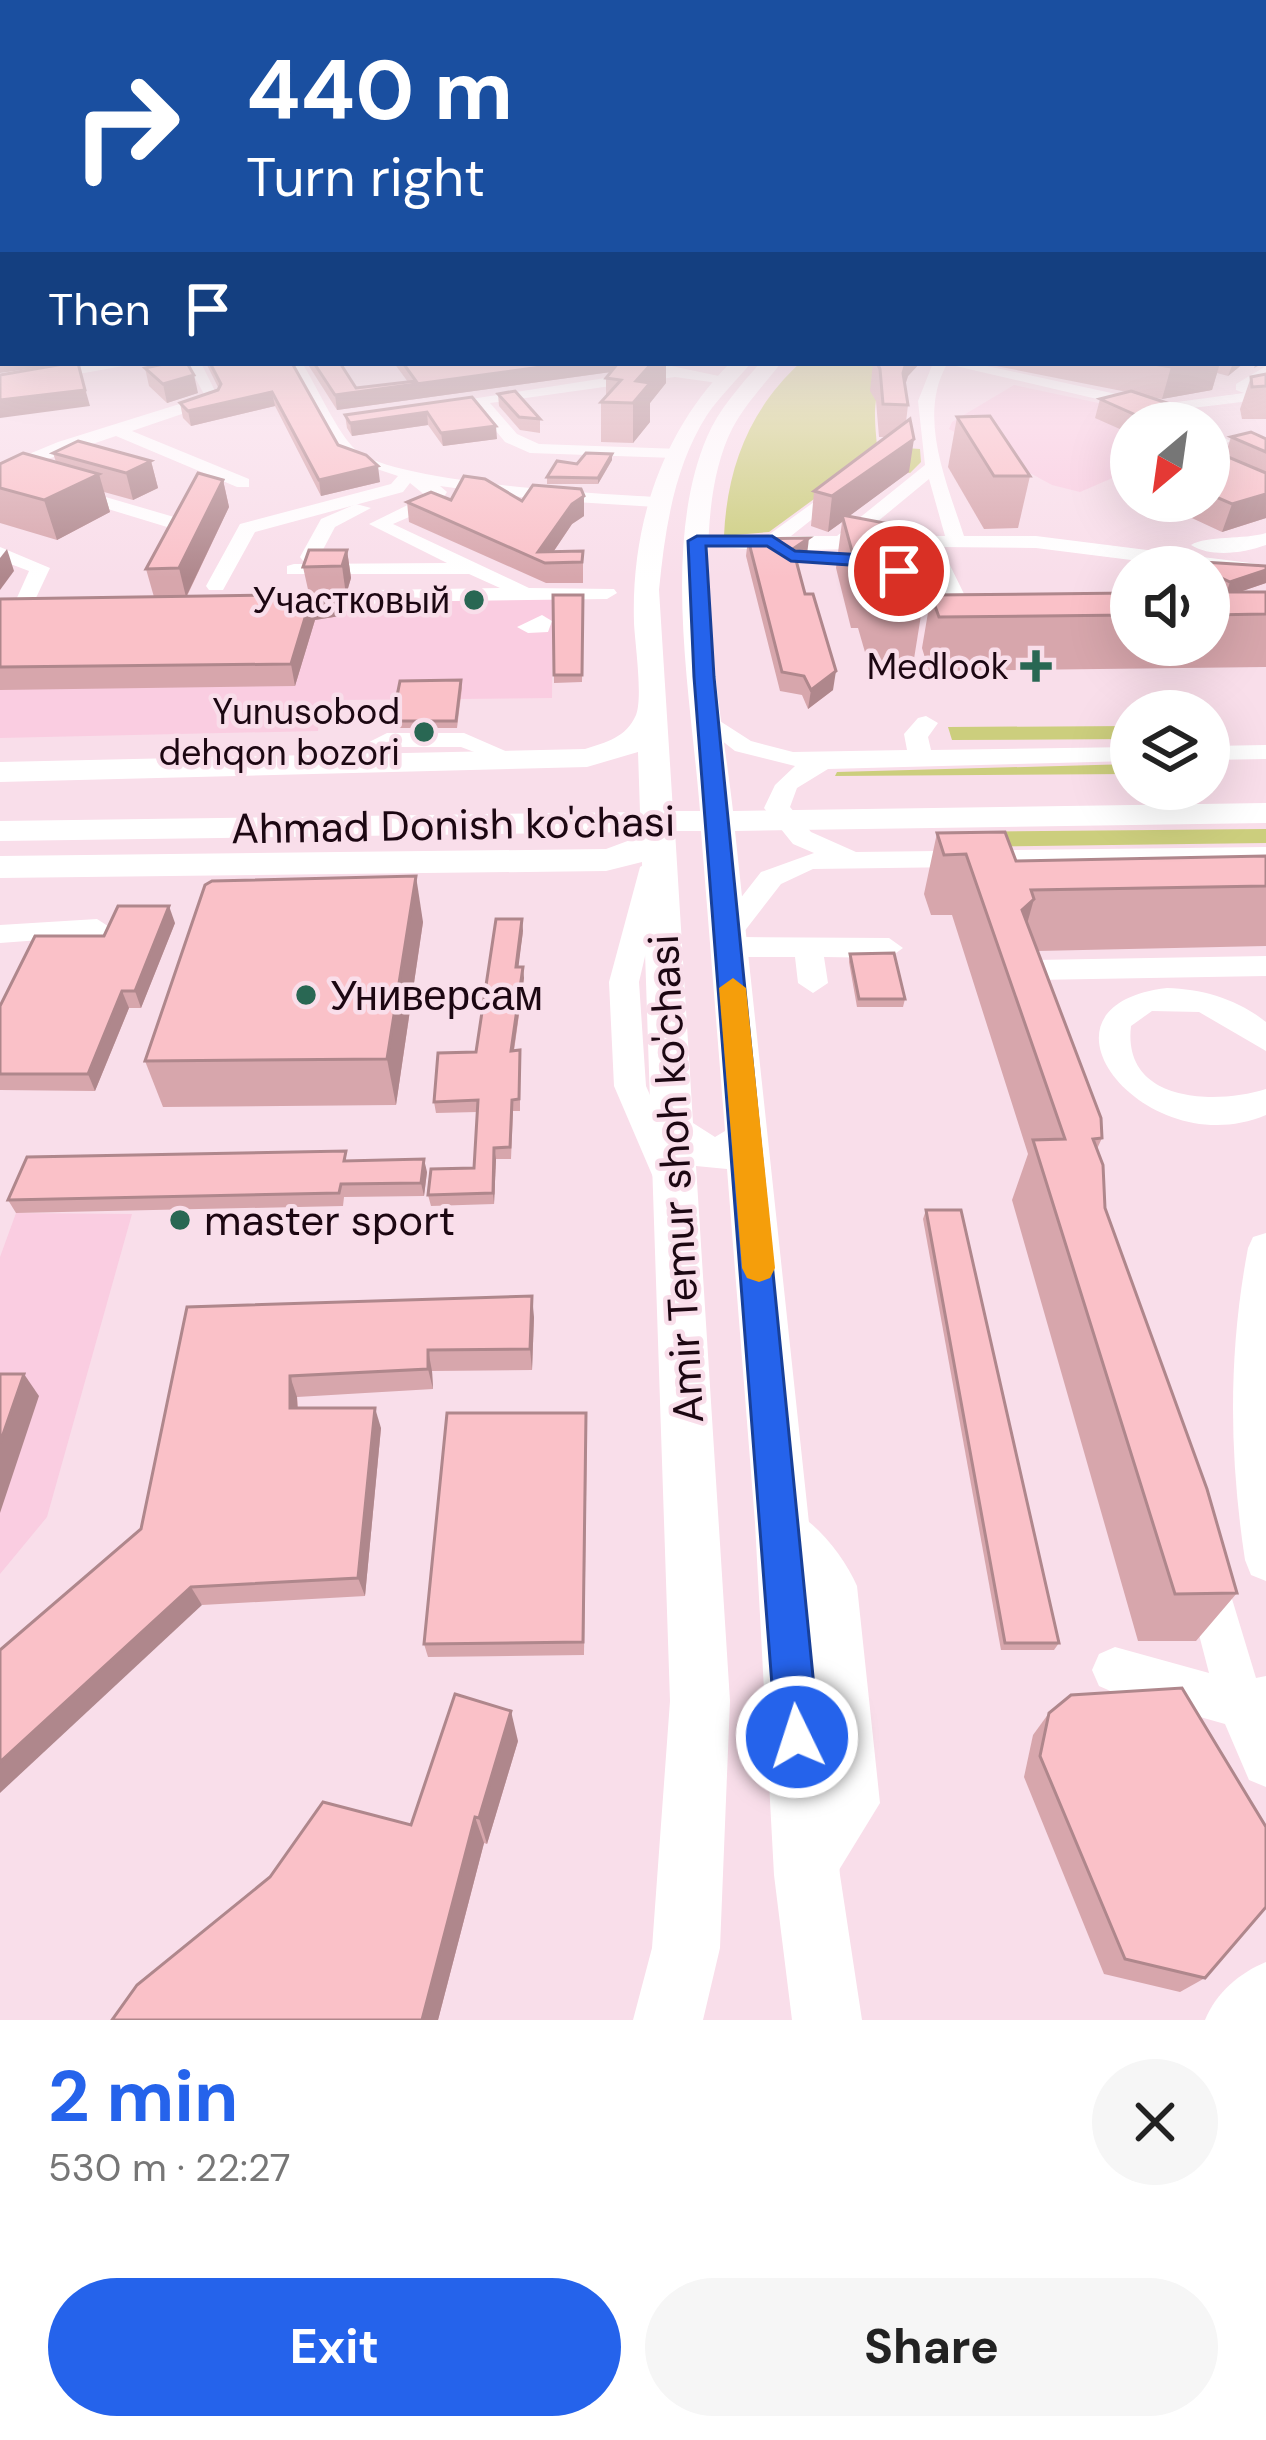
<!DOCTYPE html>
<html lang="en">
<head>
<meta charset="utf-8">
<style>
  :root { --surface:#fff; --page:#f6f6f6; --text:#222; --muted:#767676; --accent:#2563eb }
  body { margin:0; font-family:"DM Sans",sans-serif; background:var(--page); color:var(--text); height:100vh; display:flex; flex-direction:column; font-size:45px; white-space:nowrap }
  * { box-sizing:border-box; margin:0 }
  p { font-size:39px; color:var(--muted) }
  .icon { flex:none; width:66px; height:66px; fill:none; stroke:currentColor; stroke-width:2; stroke-linecap:round; stroke-linejoin:round }
  .map { position:relative; height:2020px; overflow:hidden }
  .panel { display:flex; flex-direction:column; background:var(--surface); flex:1 }
  .panel>* { flex:none }
  .top-card { position:absolute; left:0px; top:0px; width:1266px; height:366px; box-shadow:0 12px 48px #0002; background:#1a4fa0; color:#fff; overflow:hidden }
  .needle { width:78px; rotate:209deg }
  .fabs { position:absolute; left:1110px; top:402px; display:grid; gap:24px }
  .fabs a { display:grid; place-items:center; width:120px; height:120px; border-radius:50%; background:var(--surface); box-shadow:0 12px 48px #0002; font-size:60px }
  .pin { position:absolute; display:grid; place-items:center; width:102px; height:102px; color:#fff; margin:-51px; border:6px solid #fff; border-radius:50%; box-shadow:0 3px 12px #0007 }
  .me { position:absolute; width:132px; margin:-66px; rotate:356deg; stroke-linejoin:round; filter:drop-shadow(0 0 9px #0008) }
  .turn { display:flex; align-items:center; gap:42px; height:252px; padding:0 48px; font-size:54px }
  .turn .icon { width:156px; height:156px; stroke-width:2.5 }
  .turn b { display:block; font-size:84px; line-height:102px }
  .then { display:flex; align-items:center; height:114px; padding:0 48px; background:#0003; gap:24px; font-size:45px }
  .round { display:grid; place-items:center; flex:none; width:126px; height:126px; border-radius:63px; background:var(--page) }
  .summary { display:flex; align-items:center; justify-content:space-between; height:204px; padding:0 48px }
  h1 { font-size:72px; font-weight:700; line-height:90px; color:var(--accent) }
  .primary-button { display:flex; gap:24px; margin-top:auto; padding:24px 48px }
  .primary-button a { flex:1; height:138px; border-radius:72px; background:var(--accent); color:#fff; font-size:48px; font-weight:700; line-height:138px; text-align:center }
  .primary-button a+a { background:var(--page); color:var(--text) }
  .map>svg:first-child { display:block }
  .built { fill:#facde1 }
  .green { fill:#ccce7d }
  .lines { fill:none; stroke-linecap:round; stroke-linejoin:round }
  .minor { fill:#fff; fill-rule:evenodd }
  .major { fill:#fff; fill-rule:evenodd }
  .wall { fill:#d7a6ac }
  .shaded-wall { fill:#af878c }
  .building { fill:#fac1c8; stroke:#af878c; stroke-width:3 }
  .route { fill:#2563eb; stroke:#184099; stroke-width:3 }
  .slow { fill:#f59e0b }
  .poi-dot { fill:#296753; stroke:#f9deea; stroke-width:4.5 }
  .labels { text-anchor:middle; dominant-baseline:central; stroke-width:9; stroke-linejoin:round; paint-order:stroke }
  .far-poi-label { font-size:36px; fill:#1c0712; stroke:#f9deea; text-anchor:end }
  .street-label { font-size:42px; fill:#1c0712; stroke:#f9deea }
  .poi-label { font-size:42px; fill:#1c0712; stroke:#f9deea; text-anchor:start }
</style>
</head>
<body>
<div class="map">
<svg width="1266" height="2020" viewBox="0 0 1266 2020">
  <rect width="100%" height="100%" fill="#f9deea"/>
  <g class="built">
    <path d="M1014,385L1160,416L1131,423V470L1080,492L1052,485L949,429L952,422Z"/>
    <path d="M553,597L552,698L337,700L335,708L320,712L318,731L0,738V616L369,610L385,600Z"/>
    <path d="M16,1213L132,1214L47,1517L0,1574V1257Z"/>
  </g>
  <g class="green">
    <path d="M800,363H895C871,388 874,414 877,446L920,449L921,462L910,473L866,461L769,532L724,536C727,468 749,410 800,363Z"/>
    <path d="M1131,726V739L952,740L948,727Z"/>
    <path d="M1131,764V774L835,776L837,772Z"/>
    <path d="M1266,829V843L953,847L948,832Z"/>
  </g>
  <g class="lines">
    <g class="minor">
      <path d="M1263,300L1266,301V309L1263,308Z"/>
      <path d="M103,363H140L0,388V378Z"/>
      <path d="M187,363H201L220,401L132,431L249,479V487H237L116,436L0,475V466L58,442L205,396Z"/>
      <path d="M288,363H302C317,386 337,433 356,450C393,483 600,494 656,497L665,502L656,507L543,500L440,486L447,492L439,504L393,524L529,588L614,589L617,593L607,599L379,602L356,611L293,610L290,606L300,600L352,599L375,590L500,588L469,574H287V566L294,564L447,563L369,524L426,496L410,483L403,492L255,532L223,590H209L206,586L240,524L391,484L398,476L344,458Z"/>
      <path d="M657,363L733,379L725,384L675,377L490,403L517,434L539,444L680,449L682,453L674,458L530,453L505,442L475,405L434,411L426,406L663,369Z"/>
      <path d="M933,363H973L1162,404L1244,393L1236,390V384L1266,366V378L1253,386L1266,391V399L1176,410L1197,423H1177L1157,413L947,364C917,417 947,483 964,536H1036L1266,565V577L1036,548L941,547L966,598L992,617L982,623L951,606L922,547L776,551L690,545L688,541L697,535L767,536L843,481L849,482V490L791,536H837L925,465L918,401ZM929,479L945,536H860Z"/>
      <path d="M1209,429L1230,441L1222,446L1209,441Z"/>
      <path d="M68,486L174,517L176,521L167,527L62,495L59,491Z"/>
      <path d="M1176,501H1204L1167,512V504Z"/>
      <path d="M356,504L371,508L335,527L317,561H303L300,557L321,519Z"/>
      <path d="M1266,533V545C1243,553 1212,558 1191,545C1207,535 1244,540 1266,533Z"/>
      <path d="M0,547L50,568L28,615L11,611L29,571L0,560Z"/>
      <path d="M542,615L552,621L548,632L528,633L517,627Z"/>
      <path d="M709,714L751,741L793,752L907,750L904,734L918,718L926,716L938,723L928,737L931,750L1131,747V761L828,769L797,788L790,807L811,832L856,852L1266,847V863L813,869L781,884L740,937L889,938L903,948L889,958L824,957L828,983L813,993L798,983L795,957H729L715,947L718,927L761,872L814,853L793,844L764,808L775,785L795,766L735,751L697,721Z"/>
      <path d="M387,733H464L526,760L514,767L461,747H391L343,771L334,773L322,766Z"/>
      <path d="M1266,745V759L1209,760V746Z"/>
      <path d="M653,859L666,867L639,982L646,1086L682,1168L677,1177L665,1181L653,1177L614,1086L609,982L640,867Z"/>
      <path d="M97,919L111,928L107,935L0,943V925Z"/>
      <path d="M1266,956V976L1034,980L1019,970L1034,960Z"/>
      <path d="M1167,988C1203,989 1237,999 1266,1022V1051L1199,1012L1152,1011L1131,1026C1122,1103 1215,1105 1266,1089V1115C1146,1166 1016,1006 1167,988Z"/>
      <path d="M1266,1233V1581L1251,1575L1245,1560C1229,1455 1228,1353 1248,1248L1253,1237Z"/>
      <path d="M788,1509C816,1520 845,1558 857,1586L880,1803L831,1883L813,1890L795,1883L788,1865L831,1797L814,1595L773,1545L767,1530L773,1515Z"/>
      <path d="M1207,1559L1222,1566L1256,1678L1266,1676V1787L1249,1780L1225,1724L1115,1693L1099,1686L1092,1670L1099,1654L1115,1647L1209,1673L1185,1581L1192,1566Z"/>
      <path d="M1266,1962V2020H1205C1216,1993 1239,1973 1266,1962Z"/>
    </g>
    <path class="major" d="M730,363H751C736,381 720,396 707,415C674,467 665,529 659,590L673,811H700C691,696 661,545 707,437C719,409 740,386 760,363H781C764,385 745,404 732,429C684,525 721,705 733,811L1266,803V823L735,831L809,1523L840,1875L862,2020H792L774,1875L755,1523L727,1169L696,1166L730,1701L720,1948L703,2020H633L652,1948L670,1701L642,862L606,871L0,878V856L606,849L641,836V832L0,841V821L640,812L638,752L587,767L0,782V762L585,749C606,742 626,738 636,715C643,697 635,644 634,623C631,526 661,433 730,363ZM701,831L725,1131L715,1137L693,1123L675,831Z"/>
  </g>
  <g class="wall">
    <path d="M206,363H292L338,445L380,482L321,496L275,406L191,426L183,418L180,403L219,389Z"/>
    <path d="M307,363H340L356,388L408,382L394,363H666V383L650,403V422L633,443L601,442V402L606,396V378L611,372L337,410Z"/>
    <path d="M873,363H920L908,376L905,386L908,405L906,422L909,472L849,516L922,609L913,665L869,666L858,628H851L836,568L842,522L828,532L811,526L814,491L886,437H879L876,401L870,391Z"/>
    <path d="M981,363H1244L1228,376L1217,373L1212,390L1162,399L1146,396L1176,406L1171,423H1131V434L1095,418L1100,399L1127,392Z"/>
    <path d="M145,368L198,393L167,403L149,386Z"/>
    <path d="M1266,374V419H1242L1240,409L1251,377Z"/>
    <path d="M498,394L540,419V433L520,430L499,406Z"/>
    <path d="M472,397L497,439L443,446L428,425L352,436L347,428L345,415Z"/>
    <path d="M957,417L1030,476L1018,528L984,529L948,467Z"/>
    <path d="M1231,437L1266,439V518L1222,532L1181,513L1184,501H1209V443L1216,452L1225,456Z"/>
    <path d="M53,453L151,461L158,488L133,500L104,492L110,512L57,540L0,523V464L56,462Z"/>
    <path d="M612,460L598,484H547V477L577,464Z"/>
    <path d="M223,480L229,507L187,596L309,594L303,567L347,550L351,578L346,595H336L340,616L315,620L295,686L0,690V599L154,597L146,569Z"/>
    <path d="M584,496V516L572,524L554,551H583V583H546L409,522L407,502L522,501Z"/>
    <path d="M748,539L807,555L796,563L833,690L808,709L802,695L780,691L746,556Z"/>
    <path d="M1187,561L1266,566V583L1239,592H1266V667L929,671L922,648L931,595L1131,593V645H1209V592H1216L1209,589V567H1185Z"/>
    <path d="M553,595H583L582,682L554,683Z"/>
    <path d="M461,680L462,688L457,728H393L392,721Z"/>
    <path d="M937,833L1016,861L1266,856V946L1037,951L1102,1138L1097,1149L1105,1208L1237,1593L1196,1641H1138L1012,1200L1028,1154L952,915H931L924,894Z"/>
    <path d="M423,922L396,1105L163,1107L145,1061Z"/>
    <path d="M175,923L141,1008H129L95,1091L0,1090V1006L104,936Z"/>
    <path d="M523,931L518,967L524,978L514,1051L520,1050V1111H513L511,1159H496L494,1204L431,1206L428,1195L474,1168L477,1112L436,1113L434,1102L476,1052Z"/>
    <path d="M850,954L905,999L903,1007H857L849,962Z"/>
    <path d="M348,1160L427,1172L424,1196L344,1197L343,1206L16,1213L8,1200Z"/>
    <path d="M926,1210L1059,1643L1054,1650H1001L923,1219Z"/>
    <path d="M187,1307L534,1317L532,1370L432,1371L433,1389L297,1397L298,1408L381,1428L365,1596L202,1605L141,1529Z"/>
    <path d="M587,1427L584,1655L428,1657L424,1644Z"/>
    <path d="M1049,1713L1205,1978L1180,1992L1104,1974L1024,1777L1033,1735Z"/>
    <path d="M518,1741L487,1844L484,1843L438,2020H112L411,1825Z"/>
  </g>
  <g class="shaded-wall">
    <path d="M1266,336V362L1254,368L1256,363H1263V341Z"/>
    <path d="M0,356H3V363H72L0,373Z"/>
    <path d="M78,363L90,406L0,418V400Z"/>
    <path d="M570,363H647V367L337,410L335,395Z"/>
    <path d="M652,363H666V383L650,403V422L633,443V403L636,381Z"/>
    <path d="M906,363H920L908,376L898,406L903,373Z"/>
    <path d="M1196,363H1220L1212,390L1162,399L1171,367Z"/>
    <path d="M1233,363H1244L1228,376Z"/>
    <path d="M194,375L198,393L167,403L163,384Z"/>
    <path d="M272,392L275,406L191,426L188,411Z"/>
    <path d="M1176,406L1171,423H1144L1145,419Z"/>
    <path d="M427,412L428,425L352,436L350,423Z"/>
    <path d="M496,426L497,439L443,446L441,433Z"/>
    <path d="M914,439L909,472L844,520L842,515V522L828,532L832,496Z"/>
    <path d="M612,454V460L598,484V478Z"/>
    <path d="M151,461L158,488L133,500L126,473Z"/>
    <path d="M378,466L380,482L321,496L319,480Z"/>
    <path d="M99,474L110,512L57,540L44,500Z"/>
    <path d="M223,480L229,507L186,597L179,568Z"/>
    <path d="M1266,494V518L1222,532L1232,504Z"/>
    <path d="M584,496V516L572,524L545,564L538,552L572,504Z"/>
    <path d="M809,538L807,555L791,567L793,549Z"/>
    <path d="M7,549L14,571L0,590V558Z"/>
    <path d="M347,550L351,578L346,595L342,566Z"/>
    <path d="M1266,570V583L1225,597L1230,582Z"/>
    <path d="M336,594L340,616L315,620L295,686L291,664L311,598Z"/>
    <path d="M836,671L833,690L808,709L811,690Z"/>
    <path d="M416,876L423,922L396,1105L387,1059Z"/>
    <path d="M1034,899L1017,960L1005,971L1022,910Z"/>
    <path d="M169,906L175,923L141,1008L135,991Z"/>
    <path d="M522,919L523,931L517,978L516,967Z"/>
    <path d="M523,967L524,978L512,1062L511,1051Z"/>
    <path d="M122,991L129,1008L95,1091L88,1074Z"/>
    <path d="M494,1148L496,1159L494,1204L493,1193Z"/>
    <path d="M424,1159L427,1172L424,1196L421,1183Z"/>
    <path d="M532,1296L534,1317L532,1370L530,1349Z"/>
    <path d="M428,1350L432,1371L433,1389L428,1369Z"/>
    <path d="M24,1374L39,1396L0,1513V1443Z"/>
    <path d="M290,1376L297,1397L298,1429L290,1408Z"/>
    <path d="M375,1408L381,1428L365,1596L358,1578Z"/>
    <path d="M191,1587L202,1605L0,1793V1762Z"/>
    <path d="M511,1711L518,1741L487,1844L479,1818Z"/>
    <path d="M475,1817L484,1843L438,2020H422Z"/>
  </g>
  <g class="building">
    <path d="M1266,308V336L1264,337L1263,309Z"/>
    <path d="M69,363H78L85,390L0,400V375Z"/>
    <path d="M168,363H187L194,375L163,384L145,368Z"/>
    <path d="M210,363H292L338,445L366,455L378,466L319,480L272,392L188,411L180,403L218,390L221,384Z"/>
    <path d="M314,363H340L356,388L416,381L403,363H570L335,395Z"/>
    <path d="M618,363H652L636,381L650,383L633,403L601,402L621,380L606,378Z"/>
    <path d="M877,363H906L903,373L908,405L883,404L880,369Z"/>
    <path d="M1148,363H1196L1171,367Z"/>
    <path d="M1266,374V386L1252,387L1251,377Z"/>
    <path d="M515,391L540,419L519,417L498,394Z"/>
    <path d="M1131,391L1176,406L1145,419L1100,399Z"/>
    <path d="M472,397L496,426L441,433L427,412L350,423L345,415Z"/>
    <path d="M990,416L1030,476H994L957,417Z"/>
    <path d="M910,419L914,439L832,496L814,491Z"/>
    <path d="M1251,432L1266,439V452L1231,437Z"/>
    <path d="M78,441L151,461L126,473L53,453Z"/>
    <path d="M1213,442L1216,452L1266,473V494L1232,504L1209,494V480L1214,478L1216,471H1209V443Z"/>
    <path d="M23,453L99,474L44,500L0,488V464Z"/>
    <path d="M586,453L612,454L598,478L547,477L557,461L577,464Z"/>
    <path d="M198,473L223,480L179,568L146,569Z"/>
    <path d="M464,476L485,479L522,501L533,485L581,489L584,496L572,504L538,552L583,551L582,562L545,563L407,502L431,492L451,500Z"/>
    <path d="M842,515L890,524L922,609L877,610L865,572L858,573Z"/>
    <path d="M809,538L793,549L805,594H813L836,671L811,690L804,676L782,672L748,539Z"/>
    <path d="M309,550H347L342,566L303,567Z"/>
    <path d="M1187,561L1266,566V570L1230,582L1209,572V567H1200Z"/>
    <path d="M1209,592H1266V614L1209,615Z"/>
    <path d="M1131,593V615L939,617L931,595Z"/>
    <path d="M336,594L311,598L291,664L0,667V599Z"/>
    <path d="M553,595H583L582,675H554Z"/>
    <path d="M461,680L456,721H392L400,681Z"/>
    <path d="M1005,832L1016,861L1266,856V886L1031,890L1034,899L1022,910L1101,1118L1102,1138L1093,1139L1103,1165L1105,1208L1207,1489L1237,1593L1175,1594L1033,1140L1065,1139L966,854L944,855L937,833Z"/>
    <path d="M416,876L387,1059L145,1061L205,885L212,881Z"/>
    <path d="M118,906H169L135,991H122L88,1074H0V1006L35,936H104Z"/>
    <path d="M496,919H522L516,967H523L511,1051L520,1050L519,1099L512,1100L510,1147L494,1148L493,1193L428,1195L431,1169L474,1168L478,1100L434,1102L438,1053L476,1052Z"/>
    <path d="M894,953L905,999H859L850,954Z"/>
    <path d="M346,1151L344,1161L424,1159L421,1183L341,1184L339,1193L8,1200L27,1157Z"/>
    <path d="M926,1210H961L1059,1643H1005Z"/>
    <path d="M532,1296L530,1349L428,1350V1369L290,1376V1408H375L358,1578L191,1587L0,1762V1650L141,1529L187,1307Z"/>
    <path d="M0,1374H24L0,1443Z"/>
    <path d="M447,1413H586L583,1642L424,1644Z"/>
    <path d="M1182,1688L1266,1827V1907L1205,1978L1125,1959L1040,1756L1049,1713L1071,1695Z"/>
    <path d="M455,1694L511,1711L479,1818L475,1817L422,2020H112L137,1985L270,1877L323,1802L411,1825Z"/>
  </g>
  <linearGradient id="sky" x2="0" y2="1"><stop stop-color="#a8a2d5"/><stop offset="0.51" stop-color="#fcf0f6"/><stop offset="1" stop-color="#fcf0f6" stop-opacity="0"/></linearGradient>
  <rect width="1266" height="578" fill="url(#sky)"/>
  <path class="route" d="M697,536H772L795,551L865,555L908,571L899,576L864,566L791,561L767,546H706L714,677L819,1737L813,1752L797,1758L782,1752L776,1737L694,677L688,541Z"/>
  <path class="slow" d="M733,978L746,988L775,1268L770,1278L759,1282L747,1278L742,1268L719,988Z"/>
  <g class="poi-dot">
    <circle cx="474" cy="600" r="12"/>
    <path d="M1030 648h12v12h12v12h-12v12h-12v-12h-12v-12h12z"/>
    <circle cx="424" cy="732" r="12"/>
    <circle cx="306" cy="995" r="12"/>
    <circle cx="180" cy="1220" r="12"/>
  </g>
  <g class="labels">
    <g class="far-poi-label">
      <text x="450" y="600">Участковый</text>
      <text x="1009" y="666">Medlook</text>
      <text x="400" y="711">Yunusobod<tspan x="400" dy="41">dehqon bozori</tspan></text>
    </g>
    <g class="street-label">
      <text transform="translate(453 825) rotate(-1)">Ahmad Donish ko'chasi</text>
      <text transform="translate(676 1179) rotate(-93)">Amir Temur shoh ko'chasi</text>
    </g>
    <g class="poi-label">
      <text x="330" y="995">Универсам</text>
      <text x="204" y="1220">master sport</text>
    </g>
  </g>
</svg>
<div class="fabs">
<a><svg class="needle" viewBox="-14 -14 28 28"><path d="M0-13l5 13h-10z" fill="#e53935"/><path d="M0 13l5-13h-10z" fill="#767676"/></svg></a>
<a><svg class="icon" aria-label="sound" viewBox="0 0 24 24"><path d="M4 9h4l5-4v14l-5-4H4zM17 9q2 3 0 6"/></svg></a>
<a><svg class="icon" aria-label="layers" viewBox="0 0 24 24"><path d="M12 4l9 5-9 5-9-5zM3 14l9 5 9-5"/></svg></a>
</div>
<div class="pin" style="left:899px;top:571px;background:#d93025"><svg class="icon" aria-label="arrive" viewBox="0 0 24 24"><path d="M6 21V4h12l-3 4 3 4H6"/></svg></div>
<svg class="me" style="left:797px;top:1737px" viewBox="-20 -20 40 40"><circle r="17" fill="#2563eb" stroke="#fff" stroke-width="3"/><path d="M0-11L8 9 0 5-8 9z" fill="#fff"/></svg>
<div class="top-card">
<div class="turn"><svg class="icon" aria-label="right" viewBox="0 0 24 24"><path d="M7 20v-9h11M14 6l5 5-5 5"/></svg><div><b>440 m</b>Turn right</div></div>
<div class="then">Then<svg class="icon" aria-label="arrive" viewBox="0 0 24 24"><path d="M6 21V4h12l-3 4 3 4H6"/></svg></div>
</div>
</div>
<section class="panel">
<div class="summary"><div><h1>2 min</h1><p>530 m · 22:27</p></div><a class="round"><svg class="icon" aria-label="close" viewBox="0 0 24 24"><path d="M6 6l12 12M18 6L6 18"/></svg></a></div>
<div class="primary-button"><a>Exit</a><a>Share</a></div>
</section>
</body>
</html>
